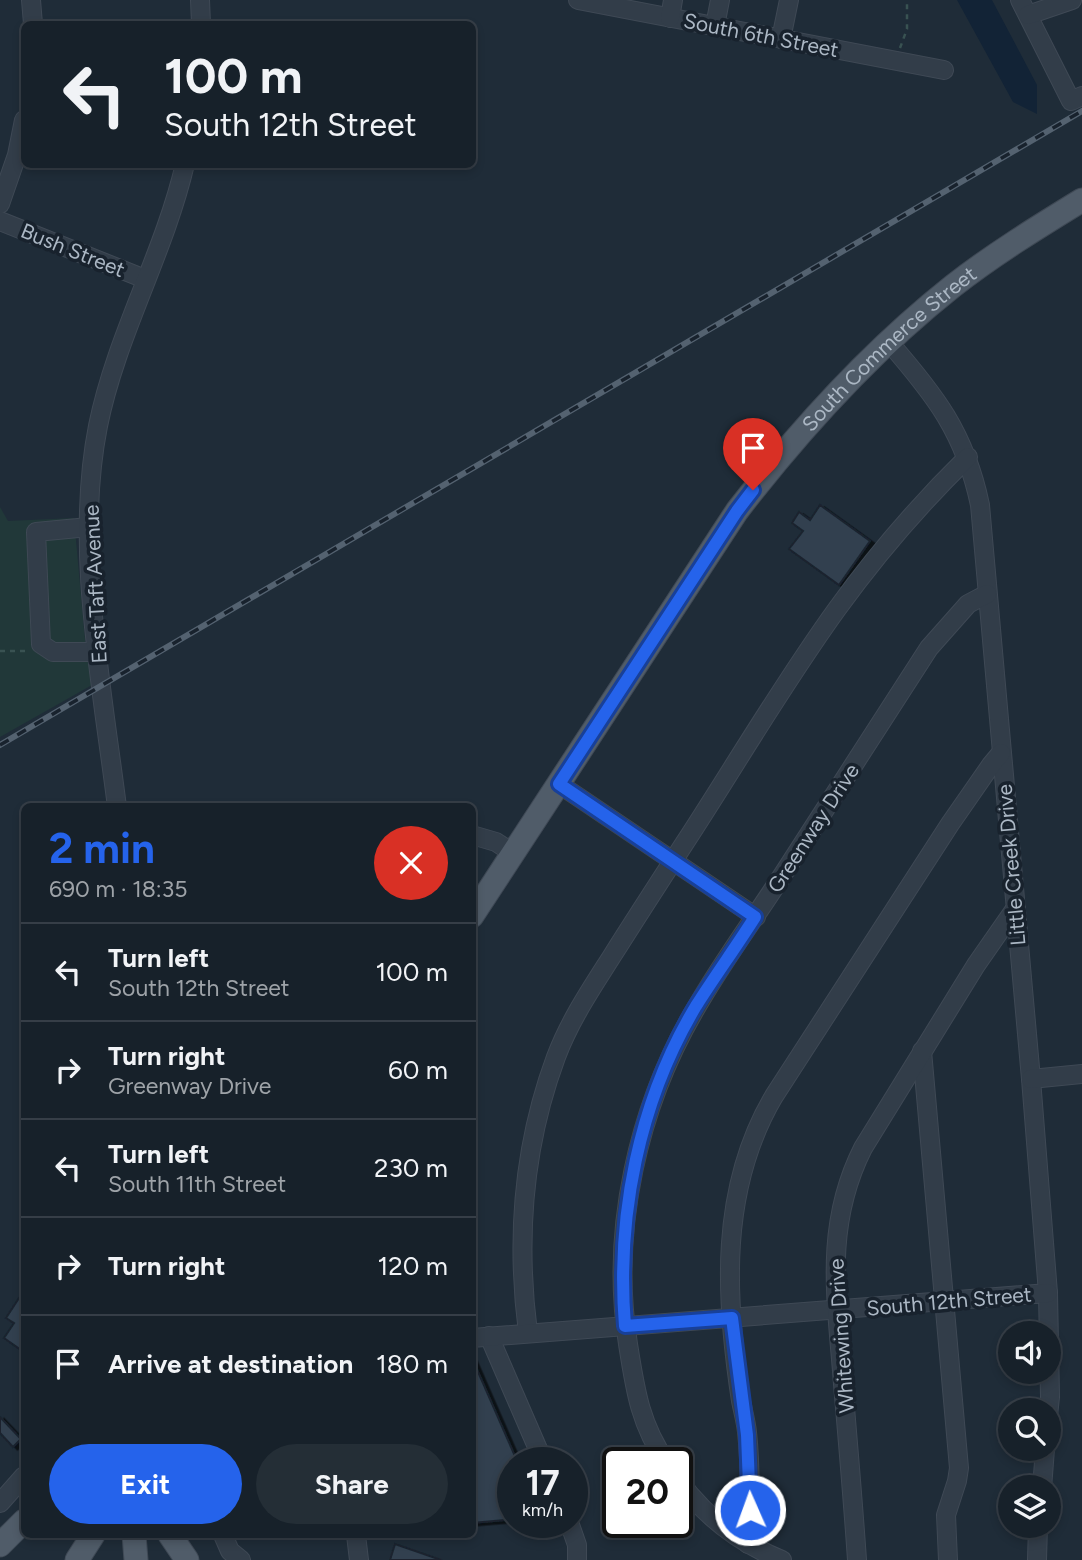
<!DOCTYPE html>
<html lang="en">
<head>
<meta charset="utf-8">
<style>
  :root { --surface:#17212a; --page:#242e36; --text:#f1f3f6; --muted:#9ea3a8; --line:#363e47; --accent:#2563eb }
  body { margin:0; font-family:Figtree,sans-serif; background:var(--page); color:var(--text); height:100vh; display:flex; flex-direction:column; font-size:26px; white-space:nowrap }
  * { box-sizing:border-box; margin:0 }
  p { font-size:23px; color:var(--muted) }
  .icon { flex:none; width:38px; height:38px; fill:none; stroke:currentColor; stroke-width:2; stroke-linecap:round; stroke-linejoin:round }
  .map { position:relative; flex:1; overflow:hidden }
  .sheet { position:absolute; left:21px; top:803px; width:455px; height:735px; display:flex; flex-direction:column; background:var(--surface); border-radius:10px; box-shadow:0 4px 10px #0003,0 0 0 2px var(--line) }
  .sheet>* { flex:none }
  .banner { position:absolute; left:21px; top:21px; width:455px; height:147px; border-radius:10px; box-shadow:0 4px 10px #0003,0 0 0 2px var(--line); background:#17212a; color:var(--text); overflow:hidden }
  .controls { position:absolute; left:998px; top:1321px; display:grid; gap:14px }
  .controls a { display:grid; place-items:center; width:63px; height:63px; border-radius:50%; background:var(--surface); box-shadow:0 4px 10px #0003,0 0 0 2px var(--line); font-size:35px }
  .speed { position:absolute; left:497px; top:1447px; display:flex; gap:14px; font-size:35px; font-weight:700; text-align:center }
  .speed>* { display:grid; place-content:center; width:91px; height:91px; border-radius:50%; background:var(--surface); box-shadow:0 4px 10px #0003,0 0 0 2px var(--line); line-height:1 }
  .speed small { font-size:18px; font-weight:400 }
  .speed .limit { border:4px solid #111; border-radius:10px; background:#fff; color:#111 }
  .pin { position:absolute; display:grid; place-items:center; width:60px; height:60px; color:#fff; margin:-72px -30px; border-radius:50% 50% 50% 0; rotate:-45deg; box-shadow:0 0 7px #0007 }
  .pin .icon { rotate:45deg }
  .me { position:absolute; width:77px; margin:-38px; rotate:358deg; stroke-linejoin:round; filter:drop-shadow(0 0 5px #0008) }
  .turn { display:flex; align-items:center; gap:24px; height:147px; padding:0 28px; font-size:32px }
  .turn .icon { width:91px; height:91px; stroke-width:2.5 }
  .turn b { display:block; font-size:49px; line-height:60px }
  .round { display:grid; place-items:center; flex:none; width:74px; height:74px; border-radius:37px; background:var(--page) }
  .headline { display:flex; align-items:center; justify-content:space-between; height:119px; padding:0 28px }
  h1 { font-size:42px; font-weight:700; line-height:52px; color:var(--accent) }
  .action { display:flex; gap:14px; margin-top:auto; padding:14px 28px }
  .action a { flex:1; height:80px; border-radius:42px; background:var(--accent); color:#fff; font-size:28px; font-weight:700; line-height:80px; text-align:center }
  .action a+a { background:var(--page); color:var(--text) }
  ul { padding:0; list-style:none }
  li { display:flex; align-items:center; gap:21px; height:98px; padding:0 28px; border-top:2px solid var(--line) }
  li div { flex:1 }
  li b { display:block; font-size:26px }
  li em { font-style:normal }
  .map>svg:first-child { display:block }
  .green { fill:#213839 }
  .water { fill:#122336 }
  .building { fill:#30404f; stroke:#1a242f; stroke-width:2; filter:url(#shadow) }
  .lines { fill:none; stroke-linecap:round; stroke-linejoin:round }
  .minor-casing { stroke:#3f4955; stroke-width:20 }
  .major-casing { stroke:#3f4955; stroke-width:25 }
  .path { stroke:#395252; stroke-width:2.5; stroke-dasharray:5 5; stroke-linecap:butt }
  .minor { stroke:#323d49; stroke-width:18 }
  .major { stroke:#505c69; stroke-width:23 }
  .rail-casing { stroke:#546270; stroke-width:6 }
  .rail { stroke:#18222d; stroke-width:3.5; stroke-dasharray:10; stroke-linecap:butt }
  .route-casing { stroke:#184099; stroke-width:18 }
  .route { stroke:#2563eb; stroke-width:12 }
  .labels { text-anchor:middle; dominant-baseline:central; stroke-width:7; stroke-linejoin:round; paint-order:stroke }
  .street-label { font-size:21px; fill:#acb8c5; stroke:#18222d }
</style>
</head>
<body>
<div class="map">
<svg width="1082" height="1560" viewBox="0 0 1082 1560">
  <defs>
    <filter id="shadow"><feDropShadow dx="4.5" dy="2.5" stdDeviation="0" flood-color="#0009"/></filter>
  </defs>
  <rect width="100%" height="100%" fill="#1f2c38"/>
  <path class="green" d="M0,507L8,521L74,518L85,640L92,685L0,737Z"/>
  <path class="water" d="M957,0H992L1037,85V114L1013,102Z"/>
  <g class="building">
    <path d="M820,505L870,541L839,585L789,549L803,531L792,523L799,512L810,520Z"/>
    <path d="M21,1295L24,1297V1352L4,1338L14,1323L6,1318Z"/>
    <path d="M472,1358L518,1463H513V1475L501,1480L505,1520L472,1523Z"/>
    <path d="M0,1417L21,1439L13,1447L0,1433Z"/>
    <path d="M395,1544L441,1560H390Z"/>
  </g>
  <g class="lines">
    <g class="minor-casing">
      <g id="minor">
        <path d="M31,0L33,24"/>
        <path d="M200,0L201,24"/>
        <path d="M578,0L944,70"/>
        <path d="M1020,0L1071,101L1082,96"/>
        <path d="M1028,15L1072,0"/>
        <path d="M670,18L673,0"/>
        <path d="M715,26L720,0"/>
        <path d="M781,39L789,0"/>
        <path d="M0,204L17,155L24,120"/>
        <path d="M0,221L145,279"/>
        <path d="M888,341C935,395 965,433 980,505L1031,1079L1048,1293L1050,1397L1048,1416"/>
        <path d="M89,527L36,532L41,644L53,652H98"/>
        <path d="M559,784L756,917"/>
        <path d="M117,807C102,686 74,547 98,426C116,336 164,254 185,164"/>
        <path d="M472,835L496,842L514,854"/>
        <path d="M922,1051L959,1468L957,1481L946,1515L948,1560"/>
        <path d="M1031,1079L1082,1074"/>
        <path d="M528,1333C516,1240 523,1146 556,1057C570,1020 591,989 612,956C636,918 660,881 684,844C735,766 782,685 837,609C876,555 920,504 968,457"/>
        <path d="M489,1336L544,1463"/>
        <path d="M472,1338L1048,1293"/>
        <path d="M667,1463C640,1425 635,1389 628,1344C610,1230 638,1106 696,1008C721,964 752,922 780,879C830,802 879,725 929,648L968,604L987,594"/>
        <path d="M677,1478C704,1516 739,1543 782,1560"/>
        <path d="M1042,1488L1045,1449"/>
        <path d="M0,1503L24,1476"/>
        <path d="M569,1522L577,1545V1560"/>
        <path d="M223,1535L230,1551L241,1560"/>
        <path d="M356,1535L359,1560"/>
        <path d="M748,1544C750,1507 751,1469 747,1432C746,1422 743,1411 741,1401C725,1297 719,1189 774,1096L950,824L991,765L1001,753"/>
        <path d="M857,1560C853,1501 848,1443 843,1384C837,1301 823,1227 863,1148L976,965L1015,909"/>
        <path d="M1037,1560L1038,1526"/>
      </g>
    </g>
    <g class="major-casing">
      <g id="major">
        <path id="s1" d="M472,916L737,511C801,428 871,351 953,286C994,254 1038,227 1082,200"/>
        <path d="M134,1535L136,1560"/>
        <path d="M170,1535L187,1560"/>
        <path d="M0,1545L24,1521"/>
        <path d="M77,1560L93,1535"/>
      </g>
    </g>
    <g class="path">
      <path d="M900,48L907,29V0"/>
      <path d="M0,651H27"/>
    </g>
    <use href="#minor" class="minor"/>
    <use href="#major" class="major"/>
    <g class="rail-casing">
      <path id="rail" d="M0,745L1082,111"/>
    </g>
    <use href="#rail" class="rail"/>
  </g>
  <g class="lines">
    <g class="route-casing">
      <path id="route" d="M750,1510L747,1435L732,1318L625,1326C616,1216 639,1101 696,1006C715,976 736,947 755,917L559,784L737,511L753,490"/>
    </g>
    <use href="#route" class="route"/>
  </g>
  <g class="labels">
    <g class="street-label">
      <text transform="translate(761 35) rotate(11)">South 6th Street</text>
      <text transform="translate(73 250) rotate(22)">Bush Street</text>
      <text stroke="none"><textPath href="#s1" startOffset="707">South Commerce Street</textPath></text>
      <text transform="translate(95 584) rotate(-93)">East Taft Avenue</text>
      <text transform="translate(813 828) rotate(-57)">Greenway Drive</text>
      <text transform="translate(1011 865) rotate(-95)">Little Creek Drive</text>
      <text transform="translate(949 1301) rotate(-5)">South 12th Street</text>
      <text transform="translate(841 1336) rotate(-94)">Whitewing Drive</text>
    </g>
  </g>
</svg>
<div class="controls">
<a><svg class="icon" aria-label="sound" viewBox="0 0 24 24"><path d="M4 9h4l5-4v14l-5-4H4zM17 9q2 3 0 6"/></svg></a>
<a><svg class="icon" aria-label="search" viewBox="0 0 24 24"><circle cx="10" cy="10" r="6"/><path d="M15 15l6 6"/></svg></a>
<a><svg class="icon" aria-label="layers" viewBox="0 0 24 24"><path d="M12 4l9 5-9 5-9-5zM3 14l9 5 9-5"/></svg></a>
</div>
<div class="speed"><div>17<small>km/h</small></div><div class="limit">20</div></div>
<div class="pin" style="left:753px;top:490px;background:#d93025"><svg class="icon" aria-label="arrive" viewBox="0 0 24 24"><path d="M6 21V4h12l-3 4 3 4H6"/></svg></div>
<svg class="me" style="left:750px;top:1510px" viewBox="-20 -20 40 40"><circle r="17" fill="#2563eb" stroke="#fff" stroke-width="3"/><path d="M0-11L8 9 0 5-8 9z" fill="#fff"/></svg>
<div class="banner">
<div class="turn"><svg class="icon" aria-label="left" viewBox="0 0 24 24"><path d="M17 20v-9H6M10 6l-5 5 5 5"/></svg><div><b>100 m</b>South 12th Street</div></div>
</div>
<section class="sheet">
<div class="headline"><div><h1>2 min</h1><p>690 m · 18:35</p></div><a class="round" style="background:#d93025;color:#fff"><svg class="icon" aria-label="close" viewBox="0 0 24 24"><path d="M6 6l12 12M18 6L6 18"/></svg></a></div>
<ul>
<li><svg class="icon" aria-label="left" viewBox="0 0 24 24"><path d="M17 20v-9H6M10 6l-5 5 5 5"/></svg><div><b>Turn left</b><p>South 12th Street</p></div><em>100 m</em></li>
<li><svg class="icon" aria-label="right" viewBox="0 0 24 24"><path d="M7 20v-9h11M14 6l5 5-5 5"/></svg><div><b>Turn right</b><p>Greenway Drive</p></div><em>60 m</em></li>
<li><svg class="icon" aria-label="left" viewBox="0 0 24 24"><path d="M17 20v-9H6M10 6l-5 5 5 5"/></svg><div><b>Turn left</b><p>South 11th Street</p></div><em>230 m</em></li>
<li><svg class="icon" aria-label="right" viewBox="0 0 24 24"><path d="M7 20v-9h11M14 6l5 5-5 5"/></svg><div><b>Turn right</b></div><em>120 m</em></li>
<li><svg class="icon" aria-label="arrive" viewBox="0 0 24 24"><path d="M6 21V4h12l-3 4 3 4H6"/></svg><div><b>Arrive at destination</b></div><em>180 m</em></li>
</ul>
<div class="action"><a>Exit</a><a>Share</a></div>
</section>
</div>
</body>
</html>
